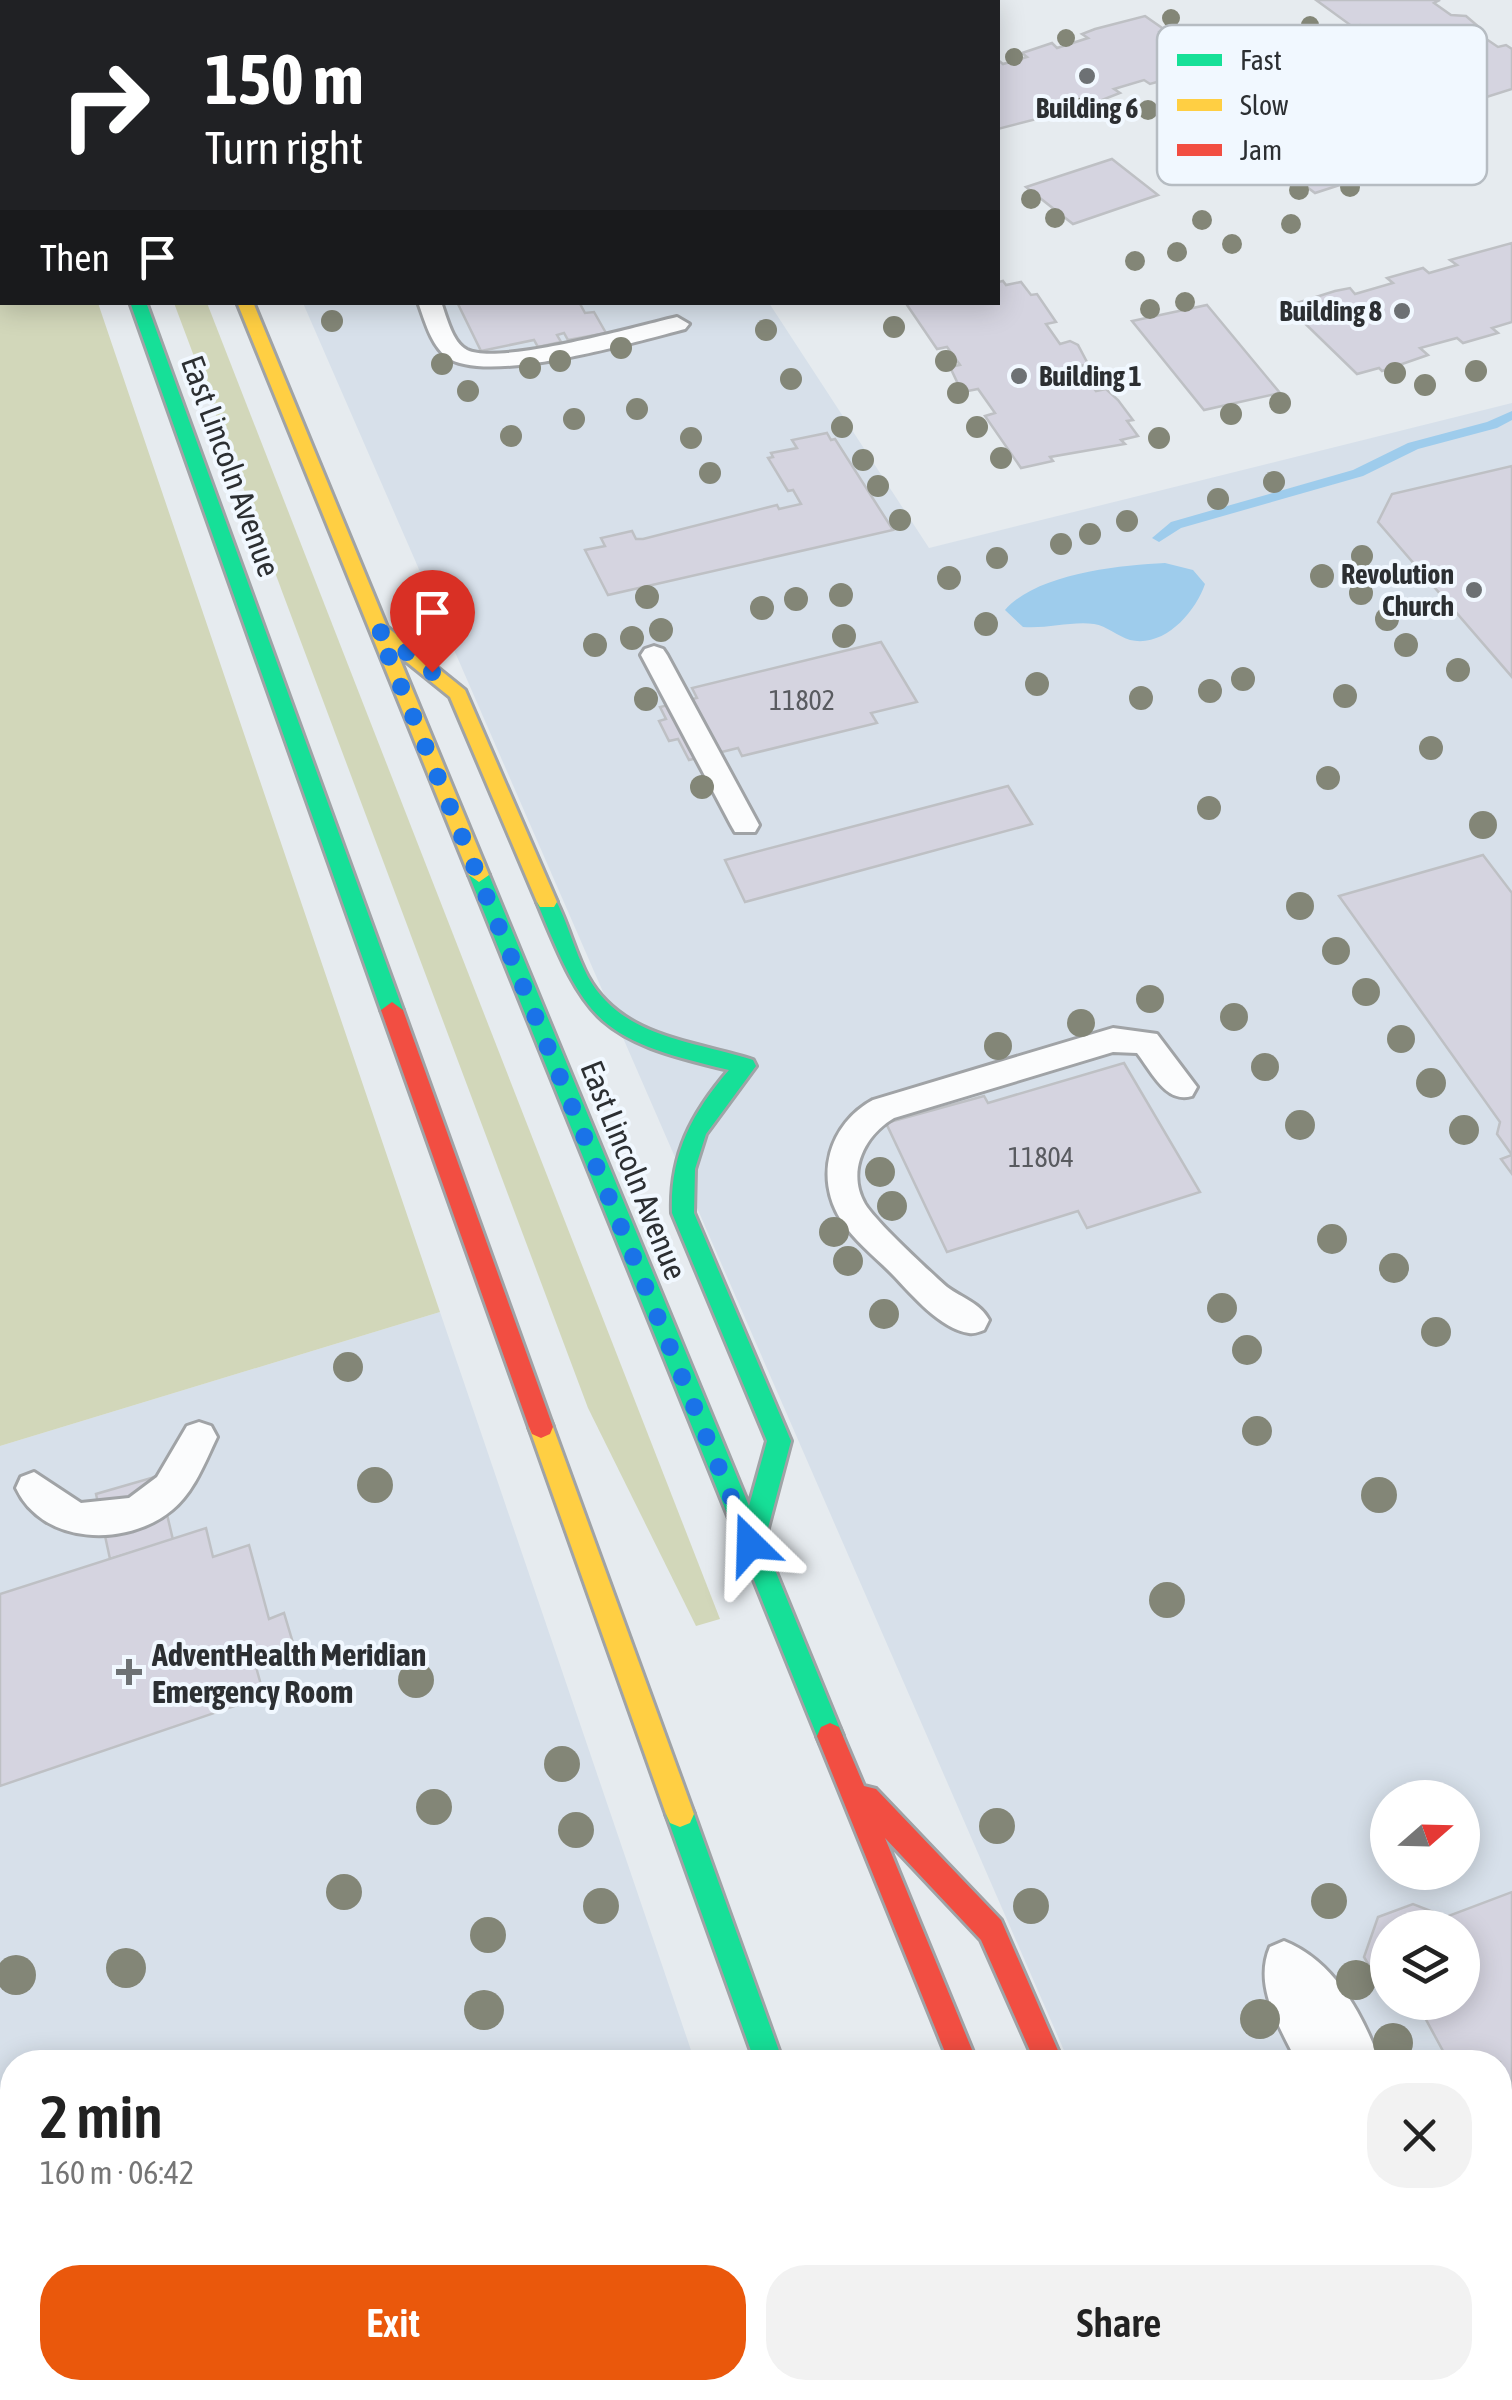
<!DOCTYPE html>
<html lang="en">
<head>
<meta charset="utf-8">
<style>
  :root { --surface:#fff; --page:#f2f2f2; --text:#222; --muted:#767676; --accent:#ea580c }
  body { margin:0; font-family:"Asap Condensed",sans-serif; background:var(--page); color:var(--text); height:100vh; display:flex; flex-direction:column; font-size:38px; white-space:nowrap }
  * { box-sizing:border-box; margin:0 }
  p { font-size:32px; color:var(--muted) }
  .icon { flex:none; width:55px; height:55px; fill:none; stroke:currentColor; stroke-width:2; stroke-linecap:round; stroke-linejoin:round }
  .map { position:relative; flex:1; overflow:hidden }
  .sheet { position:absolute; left:0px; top:2050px; width:1512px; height:350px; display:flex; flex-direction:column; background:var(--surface); border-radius:40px 40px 0 0; box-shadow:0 5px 25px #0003 }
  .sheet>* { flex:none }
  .hud { position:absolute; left:0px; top:0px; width:1000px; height:305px; box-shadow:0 5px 25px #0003; background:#202124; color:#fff; overflow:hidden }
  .needle { width:65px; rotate:70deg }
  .tools { position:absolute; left:1370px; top:1780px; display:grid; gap:20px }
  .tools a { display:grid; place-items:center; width:110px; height:110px; border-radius:50%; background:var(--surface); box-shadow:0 5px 25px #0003; font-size:50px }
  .pin { position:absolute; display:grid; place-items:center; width:85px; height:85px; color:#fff; margin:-102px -42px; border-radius:50% 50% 50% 0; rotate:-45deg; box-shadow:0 0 10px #0007 }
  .pin .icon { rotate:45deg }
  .me { position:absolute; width:110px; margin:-55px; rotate:338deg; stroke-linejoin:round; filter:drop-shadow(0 0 8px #0008) }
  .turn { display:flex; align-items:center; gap:35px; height:210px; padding:0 40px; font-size:45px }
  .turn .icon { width:130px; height:130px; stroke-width:2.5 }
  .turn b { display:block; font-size:70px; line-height:85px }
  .then { display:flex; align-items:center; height:95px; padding:0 40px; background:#0003; gap:20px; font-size:38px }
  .round { display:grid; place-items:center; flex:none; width:105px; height:105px; border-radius:40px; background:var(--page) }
  .headline { display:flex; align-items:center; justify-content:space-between; height:170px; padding:0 40px }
  h1 { font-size:60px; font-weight:600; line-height:75px }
  .button { display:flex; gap:20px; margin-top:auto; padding:20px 40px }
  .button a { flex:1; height:115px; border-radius:40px; background:var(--accent); color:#fff; font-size:40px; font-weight:600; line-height:115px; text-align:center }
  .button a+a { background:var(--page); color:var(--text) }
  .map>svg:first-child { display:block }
  .built { fill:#d7e0ea; fill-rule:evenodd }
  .green { fill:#d2d7ba }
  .water { fill:#9eccec }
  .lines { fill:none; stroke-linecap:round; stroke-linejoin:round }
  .stream { fill:#9eccec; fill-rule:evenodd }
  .building { fill:#d5d4e0; stroke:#bec0c4; stroke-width:2.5 }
  .lane-casing { stroke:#a0a3a6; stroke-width:6 }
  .fast-casing { stroke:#a0a3a6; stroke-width:6 }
  .slow-casing { stroke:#a0a3a6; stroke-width:6 }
  .jam-casing { stroke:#a0a3a6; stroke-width:6 }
  .lane { fill:#fbfcfd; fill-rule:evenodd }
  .fast { fill:#16e098; fill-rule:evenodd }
  .slow { fill:#ffcf43; fill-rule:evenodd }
  .jam { fill:#f24e42; fill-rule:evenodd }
  .tree { fill:#838677 }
  .route { stroke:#1a73e8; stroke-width:18; stroke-dasharray:0 32.4 }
  .poi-dot { fill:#6d7174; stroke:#f1f8ff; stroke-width:4 }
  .labels { text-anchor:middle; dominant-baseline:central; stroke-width:8; stroke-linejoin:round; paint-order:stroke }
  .far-poi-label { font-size:28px; font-weight:bold; fill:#2c2f32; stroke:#f1f8ff; text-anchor:end }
  .number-label { font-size:28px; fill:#595b60 }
  .street-label { font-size:32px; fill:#2c2f32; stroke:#f1f8ff }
  .poi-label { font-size:32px; font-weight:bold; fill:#2c2f32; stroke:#f1f8ff; text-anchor:start }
  .key { fill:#f1f8ff; stroke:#b6bcc2; stroke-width:2.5 }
  .key-label { font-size:28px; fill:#2c2f32 }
</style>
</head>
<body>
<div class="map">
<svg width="1512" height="2400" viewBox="0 0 1512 2400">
  <rect width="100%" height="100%" fill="#e6ebef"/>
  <g class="built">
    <path d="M303,303H769L929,548L1512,403V2400H1265L1255,2388H1500V2062H1069ZM1388,1798H1462V1872H1388ZM1388,1928H1462V2002H1388Z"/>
    <path d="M440,1312L695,2062H12V2388H805L810,2400H0V1446Z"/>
  </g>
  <g class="green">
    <path d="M0,14L2,302L98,303L440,1312L0,1446Z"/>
    <path d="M174,303H207L720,1619L696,1626L588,1408Z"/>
  </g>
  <path class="water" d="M1165,563L1193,570L1205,584C1195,613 1164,648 1130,640C1117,636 1107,626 1094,624C1071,621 1047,629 1023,627L1005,610C1036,574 1119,565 1165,563Z"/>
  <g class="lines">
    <path class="stream" d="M1512,411V420L1497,428L1418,449L1363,476L1181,528L1159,542L1152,538L1171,522L1353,470L1408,443L1487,422Z"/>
  </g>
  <g class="building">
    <path d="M628,0H736L629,2Z"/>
    <path d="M1316,0H1440L1434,3L1451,15L1466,16L1480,28L1473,30L1498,47L1506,45L1512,49V89L1461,105L1417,72L1424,69L1400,52H1384L1369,39L1377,37L1360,25L1353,27Z"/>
    <path d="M1145,16L1165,30L1160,32L1211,63L1164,80L1150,84L1144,80L1114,89L1120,93L1097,102L1082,98L1057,106L1062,110L1048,116L998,129V60L1003,64L1027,57L1022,53L1052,43L1057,48L1088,38L1082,34L1095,29Z"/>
    <path d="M1283,80L1319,103L1329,112L1320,114L1345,133L1353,131L1375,147L1368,150L1392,168L1315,193L1291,175L1282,178L1273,175L1257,160L1265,157L1242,139L1236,142L1222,133L1188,105L1218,96L1222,100L1247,92L1244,89L1252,87Z"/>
    <path d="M1112,159L1158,195L1073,224L1026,187Z"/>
    <path d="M1512,243V322L1492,328L1498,333L1463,343L1457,338L1420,348L1428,355L1382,371L1379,368L1357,374L1287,306L1335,291L1350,288L1355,294L1393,283L1387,278L1423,268L1429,273L1457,265L1450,260Z"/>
    <path d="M1003,281L1006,285L1021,282L1031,295L1037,294L1056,322L1046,324L1060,344L1070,341L1078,345L1088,364L1077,367L1096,391L1106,389L1118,400L1133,420L1127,421L1138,436L1121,440L1125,444L1050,457L1053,461L1021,468L985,416L995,413L978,389L968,391L959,386L950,367L960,365L947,347L937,349L905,302H998V282Z"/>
    <path d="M457,302H579L585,313L594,312L606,333L568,340L564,333L557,335L561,342L538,347L534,340L481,351Z"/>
    <path d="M1207,305L1280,393L1204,410L1132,321Z"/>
    <path d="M827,433L831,440L835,439L893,530L608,595L585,550L605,546L601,538L632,531L636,539H643L777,505L779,509L801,504L793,490L788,491L768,458L773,457L771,453L797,448L792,440Z"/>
    <path d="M1512,466V677L1378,522L1392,494Z"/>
    <path d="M881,642L917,702L871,713L877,723L742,756L738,748L689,760L678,739L669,741L659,721L666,719L660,707L697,698L692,688Z"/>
    <path d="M1008,786L1032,824L745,902L725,860Z"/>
    <path d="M1483,855L1512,893V1174L1501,1159L1512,1155L1497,1134L1500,1122L1339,896Z"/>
    <path d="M1124,1063L1200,1192L1087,1228L1078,1211L947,1252L886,1123L984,1096L988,1103Z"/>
    <path d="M158,1476L173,1540L110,1559L96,1494Z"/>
    <path d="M206,1528L213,1557L249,1545L269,1619L284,1613L293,1643L253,1656L264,1696L0,1786V1594Z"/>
    <path d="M1512,1892V2161L1503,2165L1500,2158V2062H1449L1424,2016L1396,2002H1462V1928H1388V1998L1364,1957L1378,1917L1413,1904L1446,1917Z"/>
    <path d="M174,2388L176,2400H142L172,2388Z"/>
    <path d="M382,2388H484L487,2400H385Z"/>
  </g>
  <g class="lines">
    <g class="lane-casing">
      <g id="lane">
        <path d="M281,0H301L302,2H283Z"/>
        <path d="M418,302H441C447,318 452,342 467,350C499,366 638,326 677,317L689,324L685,329C638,341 486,386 447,357C431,345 425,321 418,302Z"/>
        <path d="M654,646L663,649L667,655L759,825L755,832H735L731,825L641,655L645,649Z"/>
        <path d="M1113,1028L1157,1034L1197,1087L1192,1096C1166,1104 1152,1072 1137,1053L1113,1052L894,1118C865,1135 846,1171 865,1204C877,1223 929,1271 947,1287C962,1298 980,1303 989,1320L984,1330C978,1332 975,1334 969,1333C941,1329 913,1296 895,1277C878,1259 854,1241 841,1220C814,1177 829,1124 873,1100Z"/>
        <path d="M199,1422L211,1426L217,1437C205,1462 194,1492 172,1510C128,1547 43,1546 16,1488L21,1477L34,1472L81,1503L129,1498L157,1477L187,1426Z"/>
        <path d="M1284,1941C1334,1961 1362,2013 1380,2062H1297C1280,2027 1253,1986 1270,1947Z"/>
        <path d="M1512,2169V2213L1500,2214V2170Z"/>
        <path d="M1500,2254L1512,2255V2299L1500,2298Z"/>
        <path d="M12,2322V2377L0,2382V2327Z"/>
      </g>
    </g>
    <g class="fast-casing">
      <g id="fast">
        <path d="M23,0H37L38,2H25Z"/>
        <path d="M114,0H128L129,2H116Z"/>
        <path d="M130,302H146L403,1010L399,1016H385L381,1010Z"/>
        <path d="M479,868L489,875L749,1506L767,1441L672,1213C670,1155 691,1114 729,1070C598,1039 587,1024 537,902L540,897H554C568,922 574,951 588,977C622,1038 694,1041 753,1060L756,1066L706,1134L695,1169L694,1213L791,1441L764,1543L843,1736L839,1745L830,1749L821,1745L817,1736L469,875Z"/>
        <path d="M680,1801L690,1805L694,1814L783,2062H755L666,1814L670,1805Z"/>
        <path d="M1079,2388H1111L1116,2400H1084Z"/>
        <path d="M1176,2388H1210L1216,2400H1182Z"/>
      </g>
    </g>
    <g class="slow-casing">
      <g id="slow">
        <path d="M237,302H253L387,627L465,690L557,902L554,907H540L537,902L450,697L398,655L489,875L479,882L469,875Z"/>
        <path d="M541,1416L550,1420L553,1427L694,1814L690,1823L680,1827L670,1823L666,1814L529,1427L532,1420Z"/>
        <path d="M868,2388H900L905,2400H873Z"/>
      </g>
    </g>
    <g class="jam-casing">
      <g id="jam">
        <path d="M392,1002L403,1010L553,1427L550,1434L541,1438L532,1434L529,1427L381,1010Z"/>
        <path d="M830,1723L839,1727L864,1786L876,1789L1001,1920L1063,2062H1035L981,1940L885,1838L977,2062H949L817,1736L821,1727Z"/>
      </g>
    </g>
    <use href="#lane" class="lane"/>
    <use href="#fast" class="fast"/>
    <use href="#slow" class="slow"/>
    <use href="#jam" class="jam"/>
  </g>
  <g class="tree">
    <circle cx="1171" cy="18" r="9"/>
    <circle cx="1310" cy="25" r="9"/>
    <circle cx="1066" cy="38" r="9"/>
    <circle cx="1014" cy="57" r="9"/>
    <circle cx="1080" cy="108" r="10"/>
    <circle cx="1148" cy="110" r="10"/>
    <circle cx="1350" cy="187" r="10"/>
    <circle cx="1299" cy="190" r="10"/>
    <circle cx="1031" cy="199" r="10"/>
    <circle cx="1055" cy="218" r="10"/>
    <circle cx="1202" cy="220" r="10"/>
    <circle cx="1291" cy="224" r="10"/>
    <circle cx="1232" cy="244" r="10"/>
    <circle cx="1177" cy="252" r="10"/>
    <circle cx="1135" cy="261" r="10"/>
    <circle cx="1185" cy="302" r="10"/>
    <circle cx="1150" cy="309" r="10"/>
    <circle cx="332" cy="321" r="11"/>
    <circle cx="894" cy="327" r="11"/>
    <circle cx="766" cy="330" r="11"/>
    <circle cx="621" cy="348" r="11"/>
    <circle cx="560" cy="361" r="11"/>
    <circle cx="946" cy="361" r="11"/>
    <circle cx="442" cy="364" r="11"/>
    <circle cx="530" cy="368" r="11"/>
    <circle cx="1476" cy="371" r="11"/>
    <circle cx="1395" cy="373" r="11"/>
    <circle cx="791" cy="379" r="11"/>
    <circle cx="1425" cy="385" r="11"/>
    <circle cx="468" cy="391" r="11"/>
    <circle cx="958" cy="393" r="11"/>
    <circle cx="1280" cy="403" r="11"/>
    <circle cx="637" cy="409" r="11"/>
    <circle cx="1231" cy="414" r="11"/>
    <circle cx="574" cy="419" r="11"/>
    <circle cx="842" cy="427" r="11"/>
    <circle cx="977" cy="427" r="11"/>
    <circle cx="511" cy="436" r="11"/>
    <circle cx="691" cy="438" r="11"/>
    <circle cx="1159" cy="438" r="11"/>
    <circle cx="1001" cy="458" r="11"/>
    <circle cx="863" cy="460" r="11"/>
    <circle cx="710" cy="473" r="11"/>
    <circle cx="1274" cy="482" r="11"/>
    <circle cx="878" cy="486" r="11"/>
    <circle cx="1218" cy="499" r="11"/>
    <circle cx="900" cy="520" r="11"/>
    <circle cx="1127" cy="521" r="11"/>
    <circle cx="1090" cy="534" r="11"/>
    <circle cx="1061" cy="544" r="11"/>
    <circle cx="1362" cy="556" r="11"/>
    <circle cx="997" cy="558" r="11"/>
    <circle cx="1322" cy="576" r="12"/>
    <circle cx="949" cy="578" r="12"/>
    <circle cx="1361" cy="593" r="12"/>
    <circle cx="841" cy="595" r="12"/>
    <circle cx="647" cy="597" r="12"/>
    <circle cx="796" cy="599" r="12"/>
    <circle cx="762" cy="608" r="12"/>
    <circle cx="1387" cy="619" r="12"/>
    <circle cx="986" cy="624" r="12"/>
    <circle cx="661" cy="630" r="12"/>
    <circle cx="844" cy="636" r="12"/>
    <circle cx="632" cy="638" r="12"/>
    <circle cx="595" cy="645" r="12"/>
    <circle cx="1406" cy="645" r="12"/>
    <circle cx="1458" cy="670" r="12"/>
    <circle cx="1243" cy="679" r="12"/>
    <circle cx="1037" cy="684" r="12"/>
    <circle cx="1210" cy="691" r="12"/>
    <circle cx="1345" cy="696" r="12"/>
    <circle cx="1141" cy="698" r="12"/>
    <circle cx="646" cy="699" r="12"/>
    <circle cx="1431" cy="748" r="12"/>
    <circle cx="1328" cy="778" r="12"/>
    <circle cx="702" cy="787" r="12"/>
    <circle cx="1209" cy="808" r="12"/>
    <circle cx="1483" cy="825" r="14"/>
    <circle cx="1300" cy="906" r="14"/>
    <circle cx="1336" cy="951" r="14"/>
    <circle cx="1366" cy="992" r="14"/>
    <circle cx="1150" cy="999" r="14"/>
    <circle cx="1234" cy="1017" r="14"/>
    <circle cx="1081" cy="1023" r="14"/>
    <circle cx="1401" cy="1039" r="14"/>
    <circle cx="998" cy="1046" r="14"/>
    <circle cx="1265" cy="1067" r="14"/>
    <circle cx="1431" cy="1083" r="15"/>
    <circle cx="1300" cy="1125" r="15"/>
    <circle cx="1464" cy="1130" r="15"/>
    <circle cx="880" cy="1172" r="15"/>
    <circle cx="892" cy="1206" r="15"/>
    <circle cx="834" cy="1232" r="15"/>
    <circle cx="1332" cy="1239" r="15"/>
    <circle cx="848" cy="1261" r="15"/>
    <circle cx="1394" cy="1268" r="15"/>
    <circle cx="1222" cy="1308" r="15"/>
    <circle cx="884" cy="1314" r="15"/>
    <circle cx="1436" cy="1332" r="15"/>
    <circle cx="1247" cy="1350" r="15"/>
    <circle cx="348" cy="1367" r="15"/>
    <circle cx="1257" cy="1431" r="15"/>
    <circle cx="375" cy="1485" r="18"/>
    <circle cx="1379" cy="1495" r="18"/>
    <circle cx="1167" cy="1600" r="18"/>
    <circle cx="416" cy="1680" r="18"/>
    <circle cx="562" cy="1764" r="18"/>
    <circle cx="434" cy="1807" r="18"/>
    <circle cx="997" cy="1826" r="18"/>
    <circle cx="576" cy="1830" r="18"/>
    <circle cx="344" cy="1892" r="18"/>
    <circle cx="1329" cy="1901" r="18"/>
    <circle cx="601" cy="1906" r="18"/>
    <circle cx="1031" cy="1906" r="18"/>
    <circle cx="488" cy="1935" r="18"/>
    <circle cx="126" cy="1968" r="20"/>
    <circle cx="16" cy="1975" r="20"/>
    <circle cx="1356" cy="1980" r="20"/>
    <circle cx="484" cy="2010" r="20"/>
    <circle cx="1260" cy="2019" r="20"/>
    <circle cx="1393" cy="2043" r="20"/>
  </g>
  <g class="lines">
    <path class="route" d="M432,672L378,630L750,1544"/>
  </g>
  <g class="poi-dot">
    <circle cx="1087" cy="76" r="10"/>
    <circle cx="1402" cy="311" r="10"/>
    <circle cx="1019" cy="376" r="10"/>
    <circle cx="1474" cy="590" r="10"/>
    <path d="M124 1657h10v10h10v10h-10v10h-10v-10h-10v-10h10z"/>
  </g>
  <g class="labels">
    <g class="far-poi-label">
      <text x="1087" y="108" text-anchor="middle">Building 6</text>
      <text x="1382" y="311">Building 8</text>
      <text x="1039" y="376" text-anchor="start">Building 1</text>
      <text x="1454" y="574">Revolution<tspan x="1454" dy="32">Church</tspan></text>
    </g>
    <g class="number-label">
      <text x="802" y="700">11802</text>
      <text x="1041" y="1157">11804</text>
    </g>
    <g class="street-label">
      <text transform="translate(231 466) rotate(70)">East Lincoln Avenue</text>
      <text transform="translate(634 1170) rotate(68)">East Lincoln Avenue</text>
    </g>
    <g class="poi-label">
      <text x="152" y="1654">AdventHealth Meridian<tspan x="152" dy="37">Emergency Room</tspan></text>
    </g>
  </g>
  <rect x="1157" y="25" width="330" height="160" rx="15" class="key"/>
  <rect x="1177" y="54" width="45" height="12" fill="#16e098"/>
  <rect x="1177" y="99" width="45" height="12" fill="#ffcf43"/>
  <rect x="1177" y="144" width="45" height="12" fill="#f24e42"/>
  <g class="key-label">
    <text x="1240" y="70">Fast</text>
    <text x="1240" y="115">Slow</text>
    <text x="1240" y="160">Jam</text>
  </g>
</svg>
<div class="tools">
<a><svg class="needle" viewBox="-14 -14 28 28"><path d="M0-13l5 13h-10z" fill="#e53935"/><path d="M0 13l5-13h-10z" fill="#767676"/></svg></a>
<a><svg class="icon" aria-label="layers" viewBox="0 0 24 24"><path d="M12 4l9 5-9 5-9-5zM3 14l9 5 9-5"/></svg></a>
</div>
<div class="pin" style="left:432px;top:672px;background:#d93025"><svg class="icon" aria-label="arrive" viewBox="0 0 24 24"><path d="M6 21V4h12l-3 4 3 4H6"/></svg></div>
<svg class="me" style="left:750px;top:1544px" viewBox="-20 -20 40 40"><path d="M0-17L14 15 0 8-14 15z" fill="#1a73e8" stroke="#fff" stroke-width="4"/></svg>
<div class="hud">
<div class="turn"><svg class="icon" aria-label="right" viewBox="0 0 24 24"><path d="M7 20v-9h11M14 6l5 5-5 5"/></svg><div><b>150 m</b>Turn right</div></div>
<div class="then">Then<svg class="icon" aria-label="arrive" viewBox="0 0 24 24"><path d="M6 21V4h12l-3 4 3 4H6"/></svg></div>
</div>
<section class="sheet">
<div class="headline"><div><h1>2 min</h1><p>160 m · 06:42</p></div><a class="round"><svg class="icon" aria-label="close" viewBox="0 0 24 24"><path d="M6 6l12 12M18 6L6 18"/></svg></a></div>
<div class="button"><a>Exit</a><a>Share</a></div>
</section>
</div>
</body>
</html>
